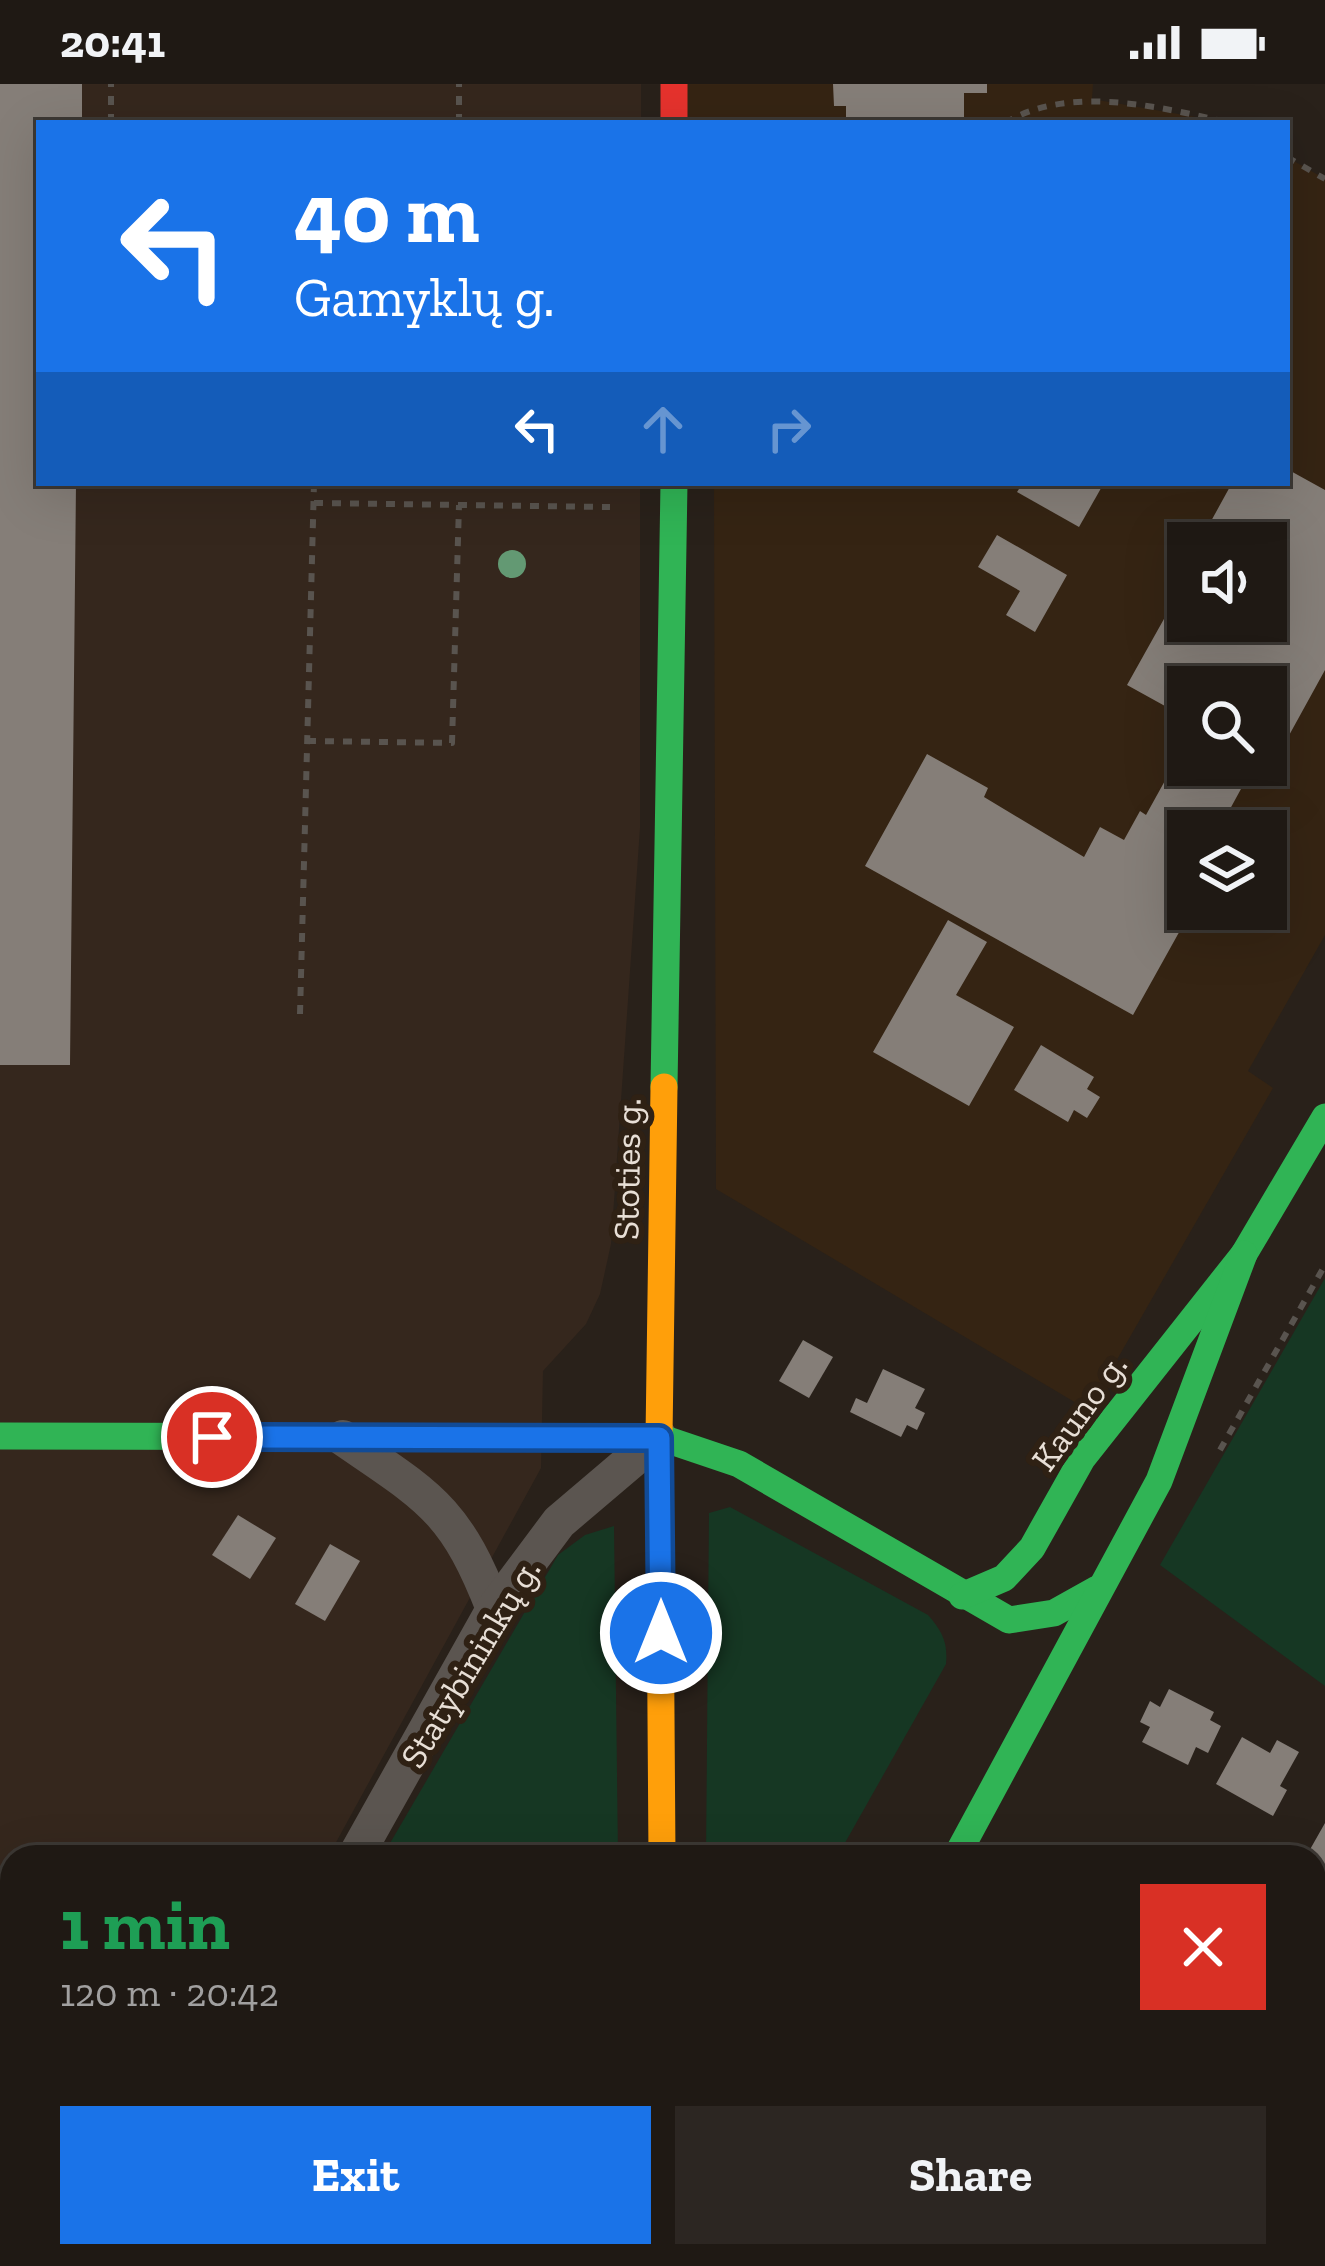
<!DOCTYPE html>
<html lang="en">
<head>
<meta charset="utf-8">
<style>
  :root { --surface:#1f1914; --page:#2c2622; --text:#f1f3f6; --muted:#a1a0a0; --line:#3c3834; --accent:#1a73e8 }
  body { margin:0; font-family:"Zilla Slab",serif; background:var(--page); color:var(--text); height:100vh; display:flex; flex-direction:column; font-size:45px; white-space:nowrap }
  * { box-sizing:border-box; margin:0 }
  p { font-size:39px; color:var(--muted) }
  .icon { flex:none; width:66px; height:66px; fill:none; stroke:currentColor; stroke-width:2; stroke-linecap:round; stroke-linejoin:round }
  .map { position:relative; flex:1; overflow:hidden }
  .details { position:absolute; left:0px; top:1761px; width:1326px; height:423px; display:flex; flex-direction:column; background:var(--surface); border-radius:36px 36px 0 0; box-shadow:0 12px 48px #0002,0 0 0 3px var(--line) }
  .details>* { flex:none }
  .top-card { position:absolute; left:36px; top:36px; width:1254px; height:366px; border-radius:0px; box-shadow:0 12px 48px #0002,0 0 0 3px var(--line); background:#1a73e8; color:#fff; overflow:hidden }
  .tools { position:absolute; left:1167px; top:438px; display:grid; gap:24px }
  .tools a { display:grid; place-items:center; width:120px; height:120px; border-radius:0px; background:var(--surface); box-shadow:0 12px 48px #0002,0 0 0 3px var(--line); font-size:60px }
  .pin { position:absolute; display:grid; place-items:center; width:102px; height:102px; color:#fff; margin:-51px; border:6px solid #fff; border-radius:50%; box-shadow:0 3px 12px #0007 }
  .me { position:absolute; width:132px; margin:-66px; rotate:0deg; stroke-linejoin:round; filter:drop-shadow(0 0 9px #0008) }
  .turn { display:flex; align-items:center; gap:42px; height:252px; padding:0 60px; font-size:54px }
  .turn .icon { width:156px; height:156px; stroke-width:2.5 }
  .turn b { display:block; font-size:84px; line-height:102px }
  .lanes { display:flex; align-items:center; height:114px; padding:0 60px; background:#0003; justify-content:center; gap:60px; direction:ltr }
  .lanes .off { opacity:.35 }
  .round { display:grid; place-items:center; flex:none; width:126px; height:126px; border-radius:0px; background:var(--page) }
  .overview { display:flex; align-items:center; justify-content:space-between; height:204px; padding:0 60px }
  h1 { font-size:72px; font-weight:700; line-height:90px; color:#1e9e55 }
  .cta { display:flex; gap:24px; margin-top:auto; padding:24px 60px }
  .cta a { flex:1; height:138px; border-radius:0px; background:var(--accent); color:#fff; font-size:48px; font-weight:700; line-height:138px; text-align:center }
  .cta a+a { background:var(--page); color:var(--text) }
  .status { display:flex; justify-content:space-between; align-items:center; height:84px; padding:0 60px; background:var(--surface); direction:ltr }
  .status svg { height:33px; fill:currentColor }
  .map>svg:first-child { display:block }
  .built { fill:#352413; fill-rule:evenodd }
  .industrial { fill:#35271d }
  .green { fill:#163723 }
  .building { fill:#857e78 }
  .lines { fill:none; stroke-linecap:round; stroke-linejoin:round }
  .path { stroke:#59544f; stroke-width:6; stroke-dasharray:9 9; stroke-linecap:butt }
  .street { stroke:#5b5550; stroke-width:36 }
  .fast { stroke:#30b455; stroke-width:27 }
  .slow { stroke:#ff9f0a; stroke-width:27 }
  .jam { stroke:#e5322d; stroke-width:27 }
  .tree { fill:#639973 }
  .route-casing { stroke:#114b97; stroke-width:30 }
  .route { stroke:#1a73e8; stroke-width:21 }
  .labels { text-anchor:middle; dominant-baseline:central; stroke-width:12; stroke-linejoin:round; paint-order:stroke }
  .street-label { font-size:36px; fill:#e8dfd6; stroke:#2f2114 }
</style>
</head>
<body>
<div class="status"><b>20:41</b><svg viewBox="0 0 49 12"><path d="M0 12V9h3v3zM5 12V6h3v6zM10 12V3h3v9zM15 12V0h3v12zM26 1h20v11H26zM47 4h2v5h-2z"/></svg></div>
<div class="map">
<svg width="1325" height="2182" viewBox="0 0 1325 2182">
  <rect width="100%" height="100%" fill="#29211a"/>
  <g class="built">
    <path d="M685,0H1093L1092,15L1230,39H688Z"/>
    <path d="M1287,73L1325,95V851L1248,987L1273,1004L1088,1326L716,1105L714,399H1287ZM1188,459H1266V537H1188ZM1188,603H1266V681H1188ZM1188,747H1266V825H1188Z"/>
    <path d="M195,2172H589L587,2182H190Z"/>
  </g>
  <path class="industrial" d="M0,0H641V39H39V399H640V744L611,1160L600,1210L586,1240L543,1287L541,1384L328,1773H12V2172H105L99,2182H0Z"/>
  <g class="green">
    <path d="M1325,1194V1602L1160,1481Z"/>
    <path d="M730,1423L928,1531C942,1547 948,1558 946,1580L837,1773H706L709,1429Z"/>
    <path d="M614,1442L618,1773H382L558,1471L585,1451Z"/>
  </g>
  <g class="building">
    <path d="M0,0H82V39H39V399H76L70,981H0Z"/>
    <path d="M833,0H987V9H964V39H846V22H834Z"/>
    <path d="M1287,385L1325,406V586L1276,675L1266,669V603H1188L1183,632L1127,601L1188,492V537H1266V459H1199L1232,399H1287Z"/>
    <path d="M1023,399H1104L1079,443L1017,408Z"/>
    <path d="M997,451L1067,491L1035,548L1006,531L1020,507L978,483Z"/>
    <path d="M1188,655V681L1253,683L1218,747H1188L1192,825L1133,931L865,782L927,670L988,704L984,713L1084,773L1100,743L1124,756L1140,727L1146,731Z"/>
    <path d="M948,836L987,858L956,911L1014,943L969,1022L873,968Z"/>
    <path d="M1041,961L1094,993L1087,1005L1100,1013L1087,1034L1074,1026L1068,1038L1014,1006Z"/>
    <path d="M803,1256L833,1273L809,1314L779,1297Z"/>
    <path d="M883,1285L925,1305L915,1324L925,1329L917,1346L907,1341L901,1353L850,1328L856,1314L867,1319Z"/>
    <path d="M238,1431L276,1454L250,1495L212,1471Z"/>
    <path d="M330,1460L360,1477L325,1537L295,1520Z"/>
    <path d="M1169,1605L1214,1628L1210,1636L1221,1642L1208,1669L1196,1663L1188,1681L1142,1658L1150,1643L1140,1638L1150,1617L1160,1623Z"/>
    <path d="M1242,1653L1270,1669L1277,1656L1299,1668L1280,1702L1287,1706L1273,1732L1216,1700Z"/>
    <path d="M1325,1739V1844L1314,1838L1315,1772L1308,1769Z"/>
    <path d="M1314,2133L1325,2138V2182H1285L1265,2172H1314Z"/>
  </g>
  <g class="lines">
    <g class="path">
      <path d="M111,39V0"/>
      <path d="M459,39V0"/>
      <path d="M1005,39C1069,0 1161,23 1230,39"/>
      <path d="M1287,73L1325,95"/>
      <path d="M314,419L610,423"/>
      <path d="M307,657L452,659L459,421"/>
      <path d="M300,930L314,399"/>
      <path d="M1220,1366L1325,1181"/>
      <path d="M0,1883L12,1888"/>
    </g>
    <g class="street">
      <path d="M343,1354C429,1413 455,1424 494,1525"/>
      <path d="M355,1773L494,1525L559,1438L659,1353"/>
      <path d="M124,2182L130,2172"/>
    </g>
    <g class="fast">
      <path d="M664,1003L674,399"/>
      <path d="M0,1352L659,1353L739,1380L1009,1536L1054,1529L1097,1505"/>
      <path d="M962,1512L1004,1494L1032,1464L1082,1375L1244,1170L1325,1033"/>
      <path d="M956,1773L1159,1397L1244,1170"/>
      <path d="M634,2182L637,2172"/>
    </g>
    <path class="slow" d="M662,1773L659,1353L664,1003"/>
    <g class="jam">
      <path d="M674,0V39"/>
      <path d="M722,2182L728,2172"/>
    </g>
  </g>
  <circle class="tree" cx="512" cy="480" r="14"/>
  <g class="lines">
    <g class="route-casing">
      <path id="route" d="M212,1353L659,1354L661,1549"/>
    </g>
    <use href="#route" class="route"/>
  </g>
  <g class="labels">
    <g class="street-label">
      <text transform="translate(627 1085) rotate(-89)">Stoties g.</text>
      <text transform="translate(1079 1328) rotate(-54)">Kauno g.</text>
      <text transform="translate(470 1579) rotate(-59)">Statybininkų g.</text>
    </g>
  </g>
</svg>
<div class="tools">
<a><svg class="icon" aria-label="sound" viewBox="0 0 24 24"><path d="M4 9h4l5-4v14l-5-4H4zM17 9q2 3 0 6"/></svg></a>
<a><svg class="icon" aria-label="search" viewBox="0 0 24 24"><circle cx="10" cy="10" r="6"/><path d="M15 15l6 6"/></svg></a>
<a><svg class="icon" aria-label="layers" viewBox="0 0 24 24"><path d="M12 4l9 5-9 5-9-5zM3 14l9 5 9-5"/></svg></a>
</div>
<div class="pin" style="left:212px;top:1353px;background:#d93025"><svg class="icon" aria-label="arrive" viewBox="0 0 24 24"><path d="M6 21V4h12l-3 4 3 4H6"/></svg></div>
<svg class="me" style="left:661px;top:1549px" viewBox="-20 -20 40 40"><circle r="17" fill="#1a73e8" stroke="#fff" stroke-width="3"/><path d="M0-11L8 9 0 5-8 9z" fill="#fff"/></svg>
<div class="top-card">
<div class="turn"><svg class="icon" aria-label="left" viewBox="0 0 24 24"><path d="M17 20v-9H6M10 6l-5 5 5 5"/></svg><div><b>40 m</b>Gamyklų g.</div></div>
<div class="lanes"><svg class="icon" aria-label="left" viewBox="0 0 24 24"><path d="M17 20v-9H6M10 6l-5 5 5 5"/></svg><svg class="icon off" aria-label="ahead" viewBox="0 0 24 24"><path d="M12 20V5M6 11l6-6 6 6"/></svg><svg class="icon off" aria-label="right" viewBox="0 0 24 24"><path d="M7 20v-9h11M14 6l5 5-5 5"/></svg></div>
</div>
<section class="details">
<div class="overview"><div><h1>1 min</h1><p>120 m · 20:42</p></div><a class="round" style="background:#d93025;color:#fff"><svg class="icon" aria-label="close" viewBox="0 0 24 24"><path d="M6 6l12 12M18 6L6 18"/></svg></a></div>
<div class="cta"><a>Exit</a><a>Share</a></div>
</section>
</div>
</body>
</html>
